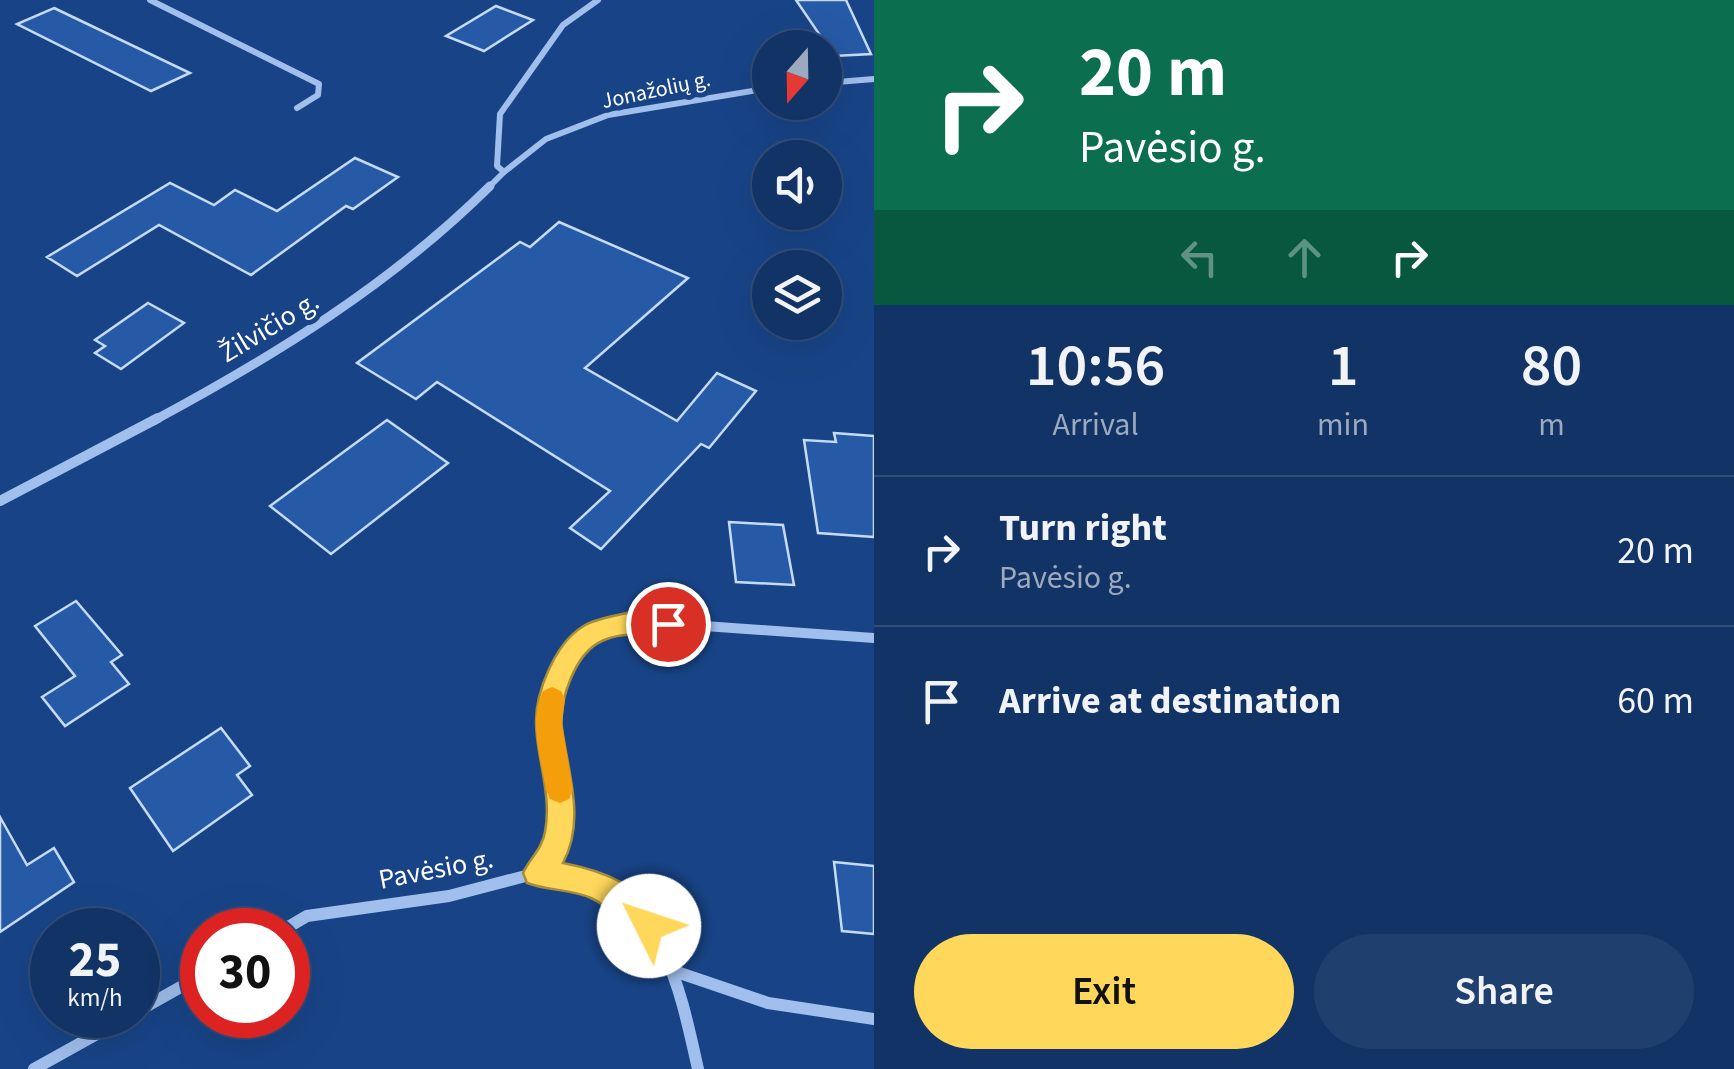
<!DOCTYPE html>
<html lang="en">
<head>
<meta charset="utf-8">
<style>
  :root { --surface:#123365; --page:#1f3f6e; --text:#f1f3f6; --muted:#9caabf; --line:#314e79; --accent:#ffd75b }
  body { margin:0; font-family:"Source Sans 3",sans-serif; background:var(--page); color:var(--text); height:100vh; display:flex; flex-direction:column; font-size:38px; white-space:nowrap }
  * { box-sizing:border-box; margin:0 }
  p { font-size:32px; color:var(--muted) }
  .icon { flex:none; width:55px; height:55px; fill:none; stroke:currentColor; stroke-width:2; stroke-linecap:round; stroke-linejoin:round }
  .map { position:relative; flex:1; overflow:hidden }
  .side { display:flex; flex-direction:column; background:var(--surface); width:860px }
  .side>* { flex:none }
  .hud { background:#0b6e4f; color:#fff; overflow:hidden }
  .needle { width:65px; rotate:200deg }
  .tools { position:absolute; left:752px; top:30px; display:grid; gap:20px }
  .tools a { display:grid; place-items:center; width:90px; height:90px; border-radius:50%; background:var(--surface); box-shadow:0 10px 40px #0002,0 0 0 2px var(--line); font-size:50px }
  .speed { position:absolute; left:30px; top:908px; display:flex; gap:20px; font-size:50px; font-weight:700; text-align:center }
  .speed>* { display:grid; place-content:center; width:130px; height:130px; border-radius:50%; background:var(--surface); box-shadow:0 10px 40px #0002,0 0 0 2px var(--line); line-height:1 }
  .speed small { font-size:25px; font-weight:400 }
  .speed .limit { border:15px solid #d22; background:#fff; color:#111 }
  .pin { position:absolute; display:grid; place-items:center; width:85px; height:85px; color:#fff; margin:-42px; border:5px solid #fff; border-radius:50%; box-shadow:0 2px 10px #0007 }
  .me { position:absolute; width:110px; margin:-55px; rotate:311deg; stroke-linejoin:round; filter:drop-shadow(0 0 8px #0008) }
  .turn { display:flex; align-items:center; gap:35px; height:210px; padding:0 40px; font-size:45px }
  .turn .icon { width:130px; height:130px; stroke-width:2.5 }
  .turn b { display:block; font-size:70px; line-height:85px }
  .lanes { display:flex; align-items:center; height:95px; padding:0 40px; background:#0003; justify-content:center; gap:50px; direction:ltr }
  .lanes .off { opacity:.35 }
  .eta { display:flex; justify-content:space-evenly; align-items:center; height:170px; text-align:center }
  .eta b { font-size:60px; font-weight:600; line-height:70px }
  .primary-button { display:flex; gap:20px; margin-top:auto; padding:20px 40px }
  .primary-button a { flex:1; height:115px; border-radius:60px; background:var(--accent); color:#111; font-size:40px; font-weight:600; line-height:115px; text-align:center }
  .primary-button a+a { background:var(--page); color:var(--text) }
  ul { padding:0; list-style:none }
  li { display:flex; align-items:center; gap:30px; height:150px; padding:0 40px; border-top:2px solid var(--line) }
  li div { flex:1 }
  li b { display:block; font-size:38px }
  li em { font-style:normal }
  main { display:flex; flex:1; min-height:0 }
  .map>svg:first-child { display:block }
  .building { fill:#275aa6; stroke:#c5dbf9; stroke-width:2.5 }
  .lines { fill:none; stroke-linecap:round; stroke-linejoin:round }
  .minor-far3 { stroke:#a0bfed; stroke-width:6 }
  .minor-far2 { stroke:#a0bfed; stroke-width:9 }
  .minor-far1 { stroke:#a0bfed; stroke-width:10 }
  .minor { stroke:#a0bfed; stroke-width:12 }
  .route { fill:#ffd75b; stroke:#a68c3b; stroke-width:2.5 }
  .slow { fill:#f59e0b }
  .labels { text-anchor:middle; dominant-baseline:central; stroke-width:10; stroke-linejoin:round; paint-order:stroke }
  .far-street-label { font-size:22px; fill:#fff; stroke:#184487 }
  .street-label { font-size:28px; fill:#fff; stroke:#184487 }
</style>
</head>
<body>
<main>
<div class="map">
<svg width="874" height="1069" viewBox="0 0 874 1069">
  <rect width="100%" height="100%" fill="#184487"/>
  <g class="building">
    <path d="M796,0H846L871,54L834,56Z"/>
    <path d="M496,6L533,20L484,51L446,36Z"/>
    <path d="M54,8L190,73L151,91L17,24Z"/>
    <path d="M355,158L398,177L353,209L346,206L251,275L159,225L77,276L47,257L170,183L214,205L235,190L277,211Z"/>
    <path d="M559,222L688,278L585,368L677,421L717,373L756,391L709,448L701,444L601,549L570,528L610,491L437,382L416,399L357,363L520,242L530,247Z"/>
    <path d="M148,303L184,323L121,369L95,353L105,346L95,340Z"/>
    <path d="M387,420L448,463L331,554L270,506Z"/>
    <path d="M834,433L874,436V537L818,533L804,440L836,442Z"/>
    <path d="M729,522L783,525L794,585L736,582Z"/>
    <path d="M76,601L122,655L111,662L129,684L65,726L42,697L75,676L35,626Z"/>
    <path d="M221,728L250,766L237,775L252,795L173,851L130,788Z"/>
    <path d="M0,817L27,865L54,848L74,882L0,932Z"/>
    <path d="M834,862L874,866V934L842,931Z"/>
  </g>
  <g class="lines">
    <g class="minor-far3">
      <path d="M150,0L319,84L318,95L297,108"/>
      <path d="M825,83L874,79"/>
      <path d="M504,172L546,139L608,115L770,88"/>
      <path d="M488,188L504,172L497,166L500,114L563,25L598,0"/>
    </g>
    <path class="minor-far2" d="M153,421C276,355 391,284 490,186"/>
    <g class="minor-far1">
      <path d="M0,501L158,418"/>
      <path d="M550,710L573,650L591,633L634,621L874,638"/>
    </g>
    <g class="minor">
      <path d="M537,873C554,876 574,876 591,882C667,910 682,999 698,1069"/>
      <path d="M283,930L307,916L449,896L537,873L554,852L560,827V782L549,725L550,707"/>
      <path d="M674,971L768,1003L874,1019"/>
      <path d="M138,1011L202,975"/>
      <path d="M34,1069L131,1015"/>
    </g>
  </g>
  <path class="route" d="M634,611L677,617L680,624L677,631C653,639 627,629 602,641C575,653 559,700 562,728C568,773 586,820 563,863C601,870 648,887 664,926L660,936L649,940C627,931 614,908 591,898C571,889 548,891 527,883L523,873C530,858 542,849 545,832C552,794 537,760 536,724C535,693 555,644 582,627C595,618 618,616 634,611Z"/>
  <path class="slow" d="M552,687L561,691L565,699L562,724L573,790L569,799L560,803L550,799L546,790C541,759 528,721 543,691Z"/>
  <g class="labels">
    <g class="far-street-label">
      <text transform="translate(656 90) rotate(-12)">Jonažolių g.</text>
    </g>
    <g class="street-label">
      <text transform="translate(269 327) rotate(-31)">Žilvičio g.</text>
      <text transform="translate(436 869) rotate(-11)">Pavėsio g.</text>
    </g>
  </g>
</svg>
<div class="tools">
<a><svg class="needle" viewBox="-14 -14 28 28"><path d="M0-13l5 13h-10z" fill="#e53935"/><path d="M0 13l5-13h-10z" fill="#9caabf"/></svg></a>
<a><svg class="icon" aria-label="sound" viewBox="0 0 24 24"><path d="M4 9h4l5-4v14l-5-4H4zM17 9q2 3 0 6"/></svg></a>
<a><svg class="icon" aria-label="layers" viewBox="0 0 24 24"><path d="M12 4l9 5-9 5-9-5zM3 14l9 5 9-5"/></svg></a>
</div>
<div class="speed"><div>25<small>km/h</small></div><div class="limit">30</div></div>
<div class="pin" style="left:668px;top:624px;background:#d93025"><svg class="icon" aria-label="arrive" viewBox="0 0 24 24"><path d="M6 21V4h12l-3 4 3 4H6"/></svg></div>
<svg class="me" style="left:649px;top:926px" viewBox="-20 -20 40 40"><circle r="19" fill="#fff"/><path d="M0-13L10 11 0 6-10 11z" fill="#ffd75b"/></svg>
</div>
<section class="side">
<div class="hud">
<div class="turn"><svg class="icon" aria-label="right" viewBox="0 0 24 24"><path d="M7 20v-9h11M14 6l5 5-5 5"/></svg><div><b>20 m</b>Pavėsio g.</div></div>
<div class="lanes"><svg class="icon off" aria-label="left" viewBox="0 0 24 24"><path d="M17 20v-9H6M10 6l-5 5 5 5"/></svg><svg class="icon off" aria-label="ahead" viewBox="0 0 24 24"><path d="M12 20V5M6 11l6-6 6 6"/></svg><svg class="icon" aria-label="right" viewBox="0 0 24 24"><path d="M7 20v-9h11M14 6l5 5-5 5"/></svg></div>
</div>
<div class="eta">
<div><b>10:56</b><p>Arrival</p></div>
<div><b>1</b><p>min</p></div>
<div><b>80</b><p>m</p></div>
</div>
<ul>
<li><svg class="icon" aria-label="right" viewBox="0 0 24 24"><path d="M7 20v-9h11M14 6l5 5-5 5"/></svg><div><b>Turn right</b><p>Pavėsio g.</p></div><em>20 m</em></li>
<li><svg class="icon" aria-label="arrive" viewBox="0 0 24 24"><path d="M6 21V4h12l-3 4 3 4H6"/></svg><div><b>Arrive at destination</b></div><em>60 m</em></li>
</ul>
<div class="primary-button"><a>Exit</a><a>Share</a></div>
</section>
</main>
</body>
</html>
